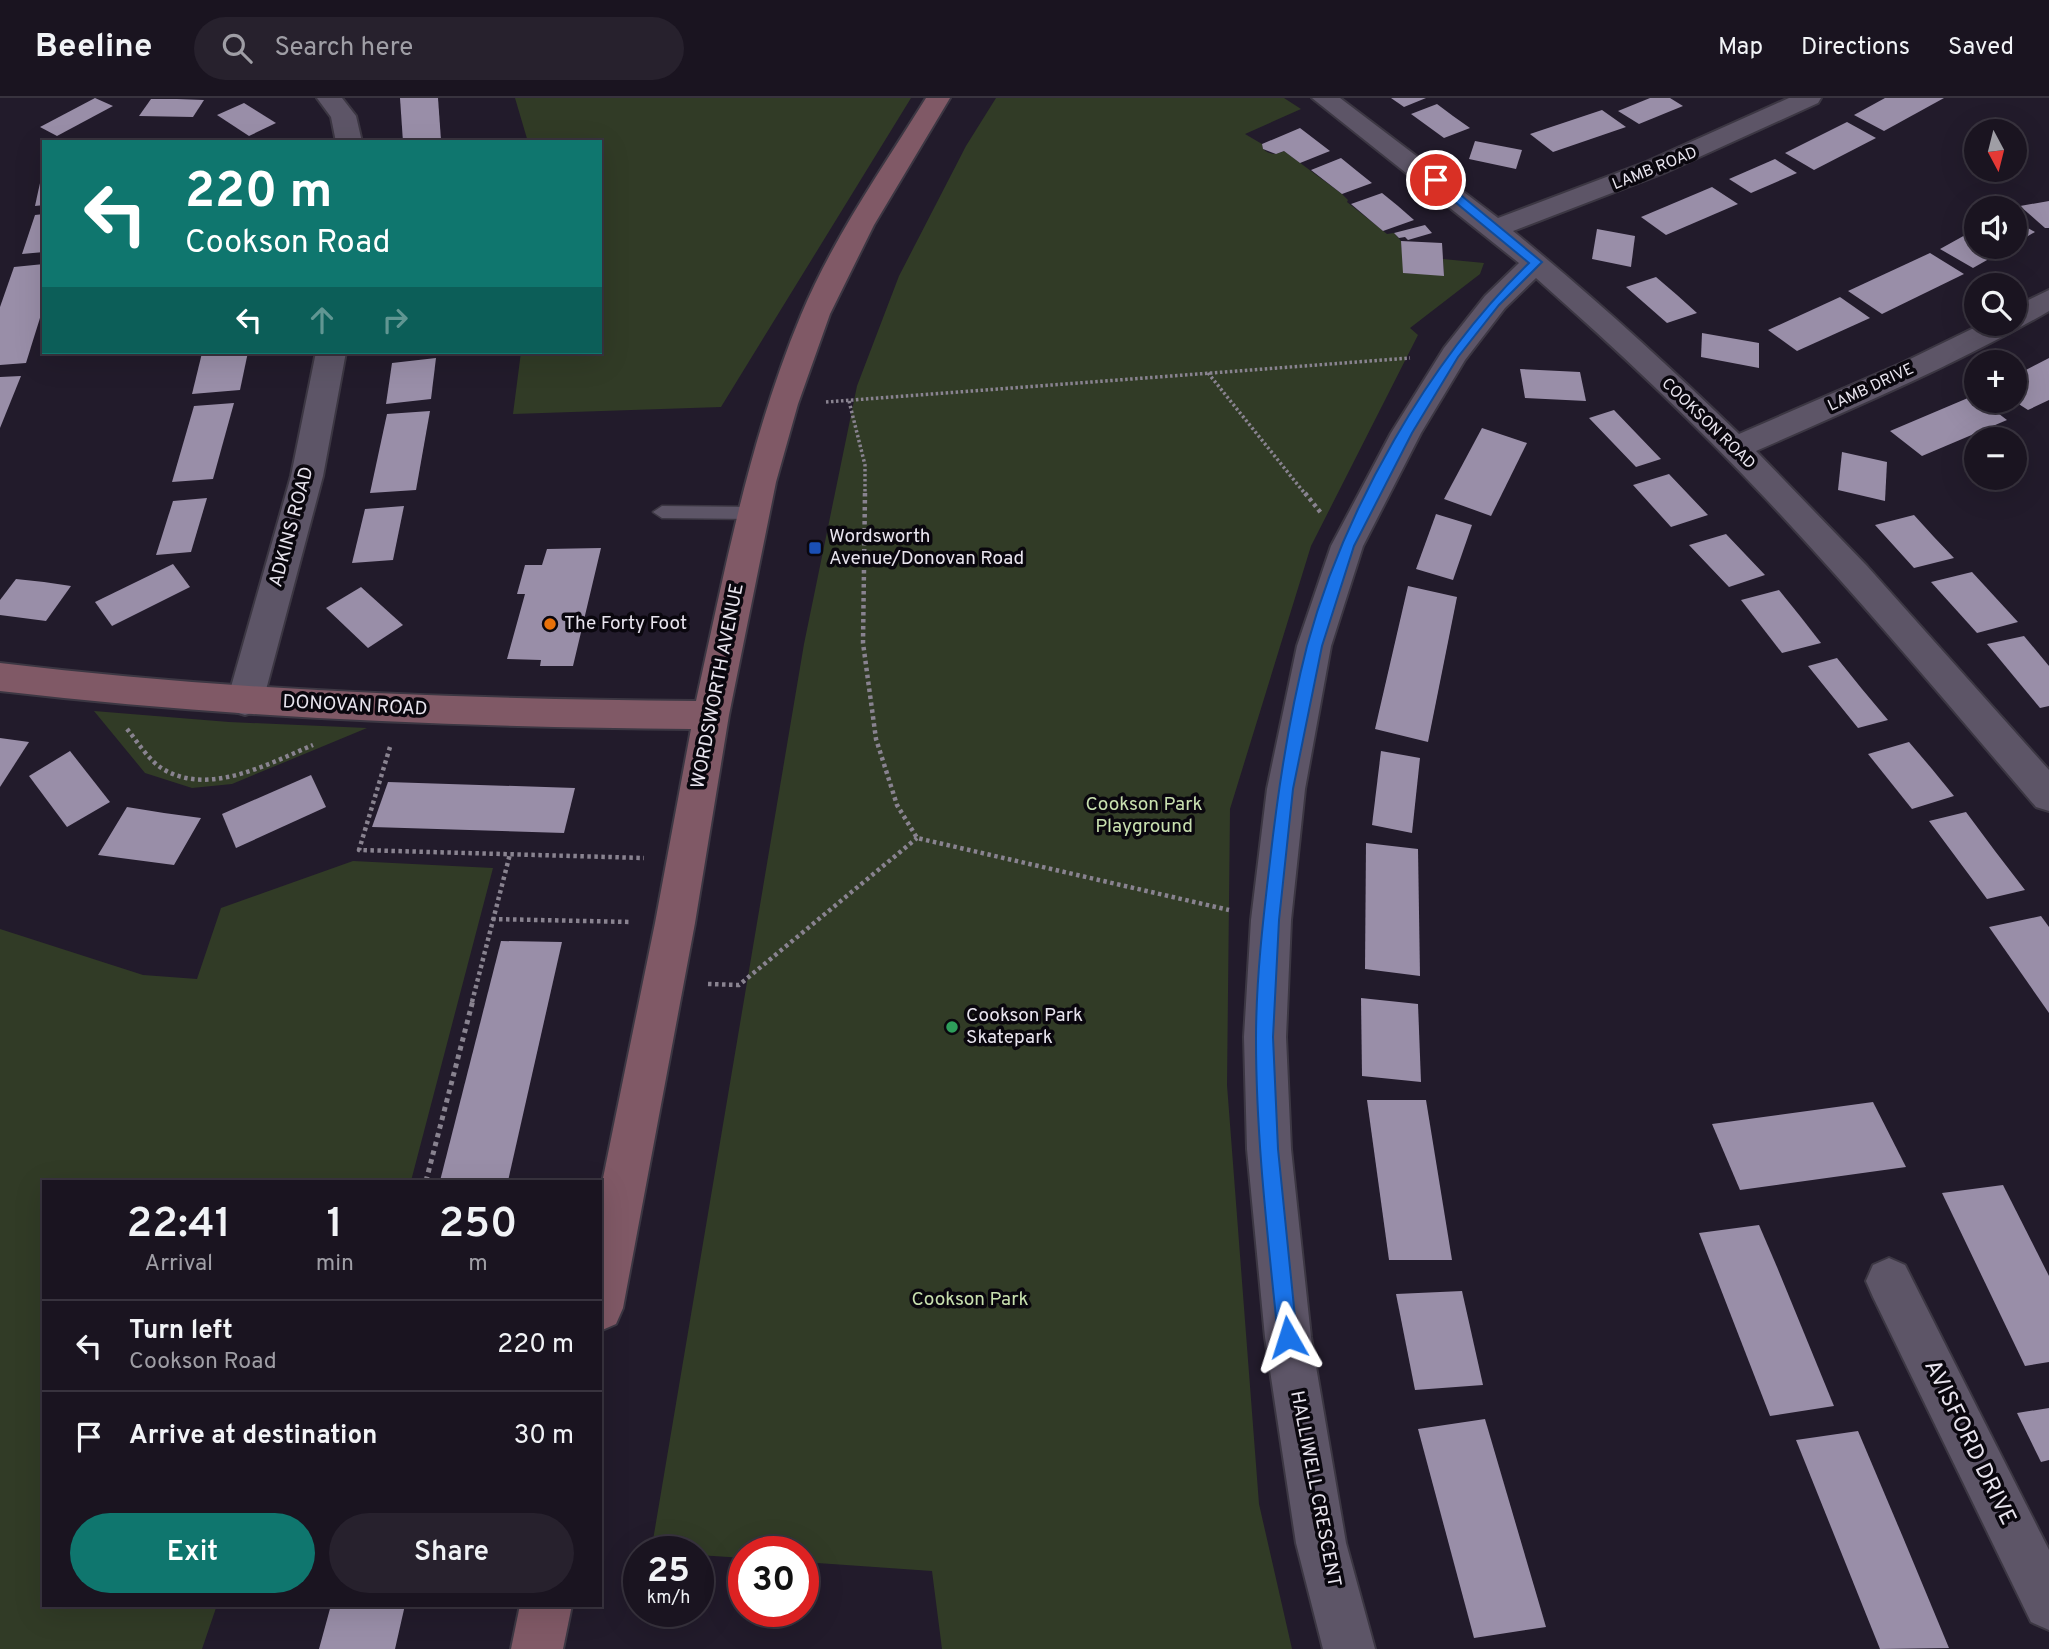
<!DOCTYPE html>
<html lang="en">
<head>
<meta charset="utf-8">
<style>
  :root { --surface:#1a1420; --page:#27212d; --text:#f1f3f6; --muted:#9f9ea5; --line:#38333e; --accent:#0f766e }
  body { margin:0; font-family:Overpass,sans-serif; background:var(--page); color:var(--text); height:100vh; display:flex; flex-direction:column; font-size:26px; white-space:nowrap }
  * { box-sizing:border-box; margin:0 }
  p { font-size:23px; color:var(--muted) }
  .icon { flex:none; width:38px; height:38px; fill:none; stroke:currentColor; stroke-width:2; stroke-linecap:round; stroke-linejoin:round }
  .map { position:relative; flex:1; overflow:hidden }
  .sheet { position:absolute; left:42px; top:1082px; width:560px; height:427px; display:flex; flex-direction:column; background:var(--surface); border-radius:0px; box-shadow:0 7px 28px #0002,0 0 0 2px var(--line) }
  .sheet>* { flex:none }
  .top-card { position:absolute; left:42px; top:42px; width:560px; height:214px; border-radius:0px; box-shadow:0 7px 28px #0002,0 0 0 2px var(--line); background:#0f766e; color:#fff; overflow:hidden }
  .needle { width:46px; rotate:173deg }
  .buttons { position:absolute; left:1964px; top:21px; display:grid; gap:14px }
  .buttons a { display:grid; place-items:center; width:63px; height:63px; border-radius:50%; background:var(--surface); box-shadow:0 7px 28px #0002,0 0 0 2px var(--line); font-size:35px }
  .speed { position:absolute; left:623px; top:1438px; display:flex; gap:14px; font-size:35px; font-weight:700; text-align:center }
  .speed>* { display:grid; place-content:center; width:91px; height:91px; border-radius:50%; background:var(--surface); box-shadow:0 7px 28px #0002,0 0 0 2px var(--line); line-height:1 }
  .speed small { font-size:18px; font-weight:400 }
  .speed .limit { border:10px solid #d22; background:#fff; color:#111 }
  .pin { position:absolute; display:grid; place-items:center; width:60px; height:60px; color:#fff; margin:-30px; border:4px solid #fff; border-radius:50%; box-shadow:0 2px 7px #0007 }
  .me { position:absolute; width:77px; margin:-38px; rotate:354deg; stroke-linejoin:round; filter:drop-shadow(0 0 5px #0008) }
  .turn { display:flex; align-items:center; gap:24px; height:147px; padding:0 28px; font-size:32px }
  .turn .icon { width:91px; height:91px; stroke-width:2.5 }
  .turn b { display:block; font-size:49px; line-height:60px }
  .lanes { display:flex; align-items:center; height:66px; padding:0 28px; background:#0003; justify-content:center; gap:35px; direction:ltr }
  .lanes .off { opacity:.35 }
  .eta { display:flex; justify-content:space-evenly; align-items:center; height:119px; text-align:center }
  .eta b { font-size:42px; font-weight:600; line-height:49px }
  .button { display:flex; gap:14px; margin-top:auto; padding:14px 28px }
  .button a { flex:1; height:80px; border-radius:42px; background:var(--accent); color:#fff; font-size:28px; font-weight:600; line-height:80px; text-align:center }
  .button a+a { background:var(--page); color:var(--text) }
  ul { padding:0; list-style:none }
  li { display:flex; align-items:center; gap:21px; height:91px; padding:0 28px; border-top:2px solid var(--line) }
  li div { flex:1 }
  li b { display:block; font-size:26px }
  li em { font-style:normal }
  header { display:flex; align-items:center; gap:42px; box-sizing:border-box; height:98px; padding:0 35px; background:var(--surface); border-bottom:2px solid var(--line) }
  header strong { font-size:33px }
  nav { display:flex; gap:38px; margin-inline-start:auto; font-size:24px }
  .search { width:490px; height:63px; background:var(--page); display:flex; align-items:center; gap:18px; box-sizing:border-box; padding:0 24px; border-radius:38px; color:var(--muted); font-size:26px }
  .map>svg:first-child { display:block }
  .green { fill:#313b26 }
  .building { fill:#998ea8 }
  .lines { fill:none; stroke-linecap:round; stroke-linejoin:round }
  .lane-casing { stroke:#3c3743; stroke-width:3 }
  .street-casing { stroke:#3c3743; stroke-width:4 }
  .secondary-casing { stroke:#3c3743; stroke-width:4 }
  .path-far2 { stroke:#898390; stroke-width:3.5; stroke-dasharray:2.5 2.5; stroke-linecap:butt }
  .path-far1 { stroke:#898390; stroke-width:4.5; stroke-dasharray:3.5 3.5; stroke-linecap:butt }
  .path { stroke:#898390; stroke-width:5; stroke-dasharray:4.5 4.5; stroke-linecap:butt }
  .lane { fill:#5d5567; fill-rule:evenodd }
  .street { fill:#5d5567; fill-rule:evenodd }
  .secondary { fill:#805966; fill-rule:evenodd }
  .route { fill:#1a73e8; stroke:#114b97; stroke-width:2 }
  .transit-dot { fill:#1a4fb4; stroke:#0a070e; stroke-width:2.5 }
  .food-dot { fill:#e8710a; stroke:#0a070e; stroke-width:2.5 }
  .leisure-dot { fill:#2e9e5b; stroke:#0a070e; stroke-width:2.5 }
  .labels { text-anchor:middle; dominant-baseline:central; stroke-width:7; stroke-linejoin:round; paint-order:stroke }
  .far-street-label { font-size:16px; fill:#e8e4ee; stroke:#0a070e }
  .street-label { font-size:19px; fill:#e8e4ee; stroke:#0a070e }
  .poi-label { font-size:19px; fill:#e8e4ee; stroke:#0a070e; text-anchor:start }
  .park-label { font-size:19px; fill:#c8e0af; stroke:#0a070e }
  .near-street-label { font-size:23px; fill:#e8e4ee; stroke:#0a070e }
</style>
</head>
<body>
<header>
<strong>Beeline</strong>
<div class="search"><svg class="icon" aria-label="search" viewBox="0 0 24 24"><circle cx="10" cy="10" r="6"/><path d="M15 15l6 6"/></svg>Search here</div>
<nav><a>Map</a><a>Directions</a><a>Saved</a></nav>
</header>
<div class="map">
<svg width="2049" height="1551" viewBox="0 0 2049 1551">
  <rect width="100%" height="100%" fill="#221b2b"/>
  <g class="green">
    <path d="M515,0H911L721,309L513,316L521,254H600V44H528Z"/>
    <path d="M996,0H1284L1301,11L1245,36L1262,46L1263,51C1270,57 1276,57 1284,53L1342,96L1348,102L1347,104L1387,136L1394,135L1401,143L1404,175L1444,177L1443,161L1484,165L1480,176L1410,230L1418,237L1311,448L1230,711L1227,987L1259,1406L1292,1551H942L932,1473L803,1464V1454H744V1460L698,1457V1454H651L804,546L857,288L899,178L966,48Z"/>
    <path d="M94,613L229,624L367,630L232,686L192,690L145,675Z"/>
    <path d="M353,763L493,770L411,1083H44V1507H217L202,1551H0V831L143,877L197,881L221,810Z"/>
  </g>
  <g class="building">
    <path d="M95,0L113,8L57,38L40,29Z"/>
    <path d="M400,0H438L441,42L403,44Z"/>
    <path d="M1391,0H1426L1404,9Z"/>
    <path d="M1650,0H1670L1683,8L1639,26L1618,13Z"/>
    <path d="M1885,0H1944L1884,33L1854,17Z"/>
    <path d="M151,1H177L204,2L193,19L139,18Z"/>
    <path d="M244,5L276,25L249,38L217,17Z"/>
    <path d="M1437,6L1453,18L1470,30L1444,40L1411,16Z"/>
    <path d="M1602,12L1626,29L1553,54L1530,36Z"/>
    <path d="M1847,24L1876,40L1814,72L1785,55Z"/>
    <path d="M1300,30L1330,53L1300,65L1284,53L1276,56L1263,51L1262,46Z"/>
    <path d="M1475,43L1522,52L1516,71L1469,61Z"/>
    <path d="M1341,60L1357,73L1372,85L1342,96L1311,72Z"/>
    <path d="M1775,61L1797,75L1751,95L1729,81Z"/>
    <path d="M43,72L44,107L35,108L38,94Z"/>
    <path d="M1712,89L1738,106L1666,137L1641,119Z"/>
    <path d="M1382,95L1398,108L1414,122L1383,133L1351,106Z"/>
    <path d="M2049,103V130H2045L2020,108Z"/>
    <path d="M44,116V154L22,156L35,117Z"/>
    <path d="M2014,122L2035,134L2014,146Z"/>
    <path d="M1425,127L1432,135L1408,142L1405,139L1399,140L1394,135Z"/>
    <path d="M1597,131L1635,138L1631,169L1592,161Z"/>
    <path d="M1976,131V149H2010L1973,170L1940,151Z"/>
    <path d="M1401,143L1442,145L1444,178L1403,175Z"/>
    <path d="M1930,155L1964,176L1882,216L1848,193Z"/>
    <path d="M44,166V207L26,265L0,267V209L14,169Z"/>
    <path d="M1656,179L1677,197L1697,215L1667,225L1626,189Z"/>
    <path d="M1840,199L1870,220L1797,253L1768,232Z"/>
    <path d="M1702,235L1759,245V270L1701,259Z"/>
    <path d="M248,254L240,292L192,296L202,255Z"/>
    <path d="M436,260L431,301L386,306L392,265Z"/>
    <path d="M2049,260V302L2028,312L2014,303V278Z"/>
    <path d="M1520,271L1580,274L1586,303L1525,300Z"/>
    <path d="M21,278L0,330V279Z"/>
    <path d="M1975,297L1976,303H1982L2007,322L1922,358L1890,333Z"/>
    <path d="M234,305L213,381L172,384L194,308Z"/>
    <path d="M1614,312L1637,336L1661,361L1636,369L1589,320Z"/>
    <path d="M430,313L416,392L370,395L387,316Z"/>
    <path d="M1482,330L1527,345L1491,418L1444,401Z"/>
    <path d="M1842,354L1887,364L1885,403L1838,392Z"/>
    <path d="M1669,376L1688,396L1708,417L1671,429L1633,387Z"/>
    <path d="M207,400L191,454L156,457L173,403Z"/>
    <path d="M404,408L393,462L352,465L365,411Z"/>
    <path d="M1436,416L1472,427L1453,482L1416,471Z"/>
    <path d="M1914,417L1934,439L1954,460L1914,470L1875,427Z"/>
    <path d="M1726,436L1745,456L1765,477L1729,489L1689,447Z"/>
    <path d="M601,450L573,568H540L541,562L507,561L525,496H517L525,467H542L547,451Z"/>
    <path d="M173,466L190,489L112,528L95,504Z"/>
    <path d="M1972,474L2018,524L1977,535L1931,484Z"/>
    <path d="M16,481L44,484L71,488L46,523L0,517V502Z"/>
    <path d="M1408,488L1457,499L1428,644L1375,631Z"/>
    <path d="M361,489L403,527L368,550L326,510Z"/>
    <path d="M1779,492L1800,518L1821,545L1782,555L1741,502Z"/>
    <path d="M2024,538L2049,568V608L2040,610L1987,546Z"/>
    <path d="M1837,560L1862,591L1888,622L1858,630L1808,568Z"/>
    <path d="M0,640L29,644L0,689Z"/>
    <path d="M1909,644L1932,671L1954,698L1912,711L1868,656Z"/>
    <path d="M70,653L110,704L67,729L29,678Z"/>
    <path d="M1381,653L1420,660L1412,735L1372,727Z"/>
    <path d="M311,677L326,709L236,750L222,716Z"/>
    <path d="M388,684L575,690L564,735L372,729Z"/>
    <path d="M127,709L164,715L201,720L174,767L98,757Z"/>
    <path d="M1966,714L1995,753L2025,792L1987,801L1929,723Z"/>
    <path d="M1366,745L1418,751L1420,878L1365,871Z"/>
    <path d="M2041,818L2049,829V915L1989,829Z"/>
    <path d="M501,843L562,844L508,1083H440Z"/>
    <path d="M1361,900L1418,906L1421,984L1362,978Z"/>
    <path d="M1367,1002H1426L1452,1162H1389Z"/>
    <path d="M1873,1004L1906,1069L1740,1092L1712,1026Z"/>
    <path d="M2003,1087L2049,1178V1264L2025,1268L1942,1095Z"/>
    <path d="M1759,1127L1777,1169L1834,1308L1770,1318L1699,1135Z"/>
    <path d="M1462,1193L1483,1287L1415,1292L1396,1196Z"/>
    <path d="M2049,1310V1362L2041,1364L2017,1315Z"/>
    <path d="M1485,1321L1546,1529L1474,1540L1418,1331Z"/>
    <path d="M1858,1333L1902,1437L1949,1550L1880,1551L1796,1342Z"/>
    <path d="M331,1507H405L395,1551H319Z"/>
  </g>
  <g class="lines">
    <g class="lane-casing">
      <path id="lane" d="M662,408L753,409L759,411L762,415L759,419L753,421L662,420L653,414Z"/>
    </g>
    <g class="street-casing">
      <g id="street">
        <path d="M317,0H342L356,18L362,44H336L331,19Z"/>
        <path d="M1312,0H1340L1498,120L1646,64L1789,0H1821L1818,5L1664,75L1513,133C1591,197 1666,265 1739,336L1902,265L1982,226H2014V209L2049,192V213C1956,267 1855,309 1756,353L1867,468L2049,672V713L2036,709C1947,605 1859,500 1766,401C1693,323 1615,250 1536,180L1505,210L1465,262L1421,335L1363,448L1331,548L1305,691L1291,822L1286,939L1291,1051L1311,1239L1346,1445L1375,1551H1323L1296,1445L1265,1239L1247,1051L1244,939L1251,822L1267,691L1297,548L1331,448L1391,335L1444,250L1485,198L1519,165Z"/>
        <path d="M316,254H346L323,378L263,603L258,613L245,617L232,613L227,603L291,378Z"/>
        <path d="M1889,1160L1905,1167L2049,1452V1532L2031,1524L1873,1199L1866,1183L1873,1167Z"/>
      </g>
    </g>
    <g class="secondary-casing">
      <g id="secondary">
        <path d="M926,0H950L874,127L830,216L798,306L776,384L729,617L695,825L623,1210L616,1226L600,1233V1095L655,825L691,631C459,629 230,620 0,593V565C232,593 463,601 696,603C725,472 749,341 801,217C833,140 882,71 926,0Z"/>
        <path d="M520,1507H572L563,1551H511Z"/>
      </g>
    </g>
    <g class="path-far2">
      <path d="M1208,275L1306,397"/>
      <path d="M849,303L865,367V397"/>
      <path d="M826,304L1410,260"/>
    </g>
    <g class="path-far1">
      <path d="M865,395L863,545L876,641L897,707L917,740L1229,812"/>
      <path d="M1305,395L1321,415"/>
      <path d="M127,631C138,644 148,662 163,671C209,699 270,665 313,647"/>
      <path d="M390,649L359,752L644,760"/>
      <path d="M492,821L631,824"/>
      <path d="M708,886L739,887L917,740"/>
      <path d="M472,904L510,756"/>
    </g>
    <path class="path" d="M426,1083L473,902"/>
    <use href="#lane" class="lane"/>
    <use href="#street" class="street"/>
    <use href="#secondary" class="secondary"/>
  </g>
  <path class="route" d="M1432,80H1440L1542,164L1499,207L1458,259L1412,335L1354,448L1322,548L1293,691L1279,822L1273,939L1278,1051L1297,1239L1295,1246L1288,1248L1281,1246L1278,1239C1268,1140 1256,1041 1256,941C1256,882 1263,822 1270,763C1278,692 1289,618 1307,548C1344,412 1428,263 1529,165L1432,85Z"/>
  <rect class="transit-dot" x="808" y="443" width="14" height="14" rx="3.5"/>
  <circle class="food-dot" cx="550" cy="526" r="7"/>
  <circle class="leisure-dot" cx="952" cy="929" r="7"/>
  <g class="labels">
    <g class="far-street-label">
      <text transform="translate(1655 71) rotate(-22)">LAMB ROAD</text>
      <text transform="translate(1871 290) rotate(-25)">LAMB DRIVE</text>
      <text transform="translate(1708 326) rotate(44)">COOKSON ROAD</text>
    </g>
    <g class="street-label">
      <text transform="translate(292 429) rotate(-75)">ADKINS ROAD</text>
      <text transform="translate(718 588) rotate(-79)">WORDSWORTH AVENUE</text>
      <text transform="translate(355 608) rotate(3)">DONOVAN ROAD</text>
      <text transform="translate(1315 1391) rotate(79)">HALLIWELL CRESCENT</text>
    </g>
    <g class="poi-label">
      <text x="829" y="439">Wordsworth<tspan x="829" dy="22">Avenue/Donovan Road</tspan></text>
      <text x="564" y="526">The Forty Foot</text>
      <text x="966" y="918">Cookson Park<tspan x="966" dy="22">Skatepark</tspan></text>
    </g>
    <g class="park-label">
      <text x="1144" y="707">Cookson Park<tspan x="1144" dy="22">Playground</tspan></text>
      <text x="970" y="1202">Cookson Park</text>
    </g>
    <g class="near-street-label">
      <text transform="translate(1969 1345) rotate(64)">AVISFORD DRIVE</text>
    </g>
  </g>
</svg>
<div class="buttons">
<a><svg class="needle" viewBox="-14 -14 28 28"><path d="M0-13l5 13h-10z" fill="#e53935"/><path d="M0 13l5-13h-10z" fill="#9f9ea5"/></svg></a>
<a><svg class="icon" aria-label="sound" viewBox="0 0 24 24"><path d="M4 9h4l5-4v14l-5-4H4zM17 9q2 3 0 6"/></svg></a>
<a><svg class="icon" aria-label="search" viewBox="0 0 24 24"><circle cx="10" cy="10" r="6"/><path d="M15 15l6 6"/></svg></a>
<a>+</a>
<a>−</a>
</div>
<div class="speed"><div>25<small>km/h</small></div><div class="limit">30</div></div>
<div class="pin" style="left:1436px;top:82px;background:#d93025"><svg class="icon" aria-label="arrive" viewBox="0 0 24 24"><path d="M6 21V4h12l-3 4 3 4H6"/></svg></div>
<svg class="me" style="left:1288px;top:1239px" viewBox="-20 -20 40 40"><path d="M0-17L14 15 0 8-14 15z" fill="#1a73e8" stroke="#fff" stroke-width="4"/></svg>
<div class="top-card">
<div class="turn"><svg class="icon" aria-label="left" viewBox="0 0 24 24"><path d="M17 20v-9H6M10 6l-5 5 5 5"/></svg><div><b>220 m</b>Cookson Road</div></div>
<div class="lanes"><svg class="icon" aria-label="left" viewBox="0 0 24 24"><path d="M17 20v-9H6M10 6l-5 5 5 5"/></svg><svg class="icon off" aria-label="ahead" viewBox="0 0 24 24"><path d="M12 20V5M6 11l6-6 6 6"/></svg><svg class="icon off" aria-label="right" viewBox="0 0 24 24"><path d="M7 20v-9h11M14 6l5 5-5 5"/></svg></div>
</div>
<section class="sheet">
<div class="eta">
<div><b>22:41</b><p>Arrival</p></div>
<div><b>1</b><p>min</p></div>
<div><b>250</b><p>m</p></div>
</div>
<ul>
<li><svg class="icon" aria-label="left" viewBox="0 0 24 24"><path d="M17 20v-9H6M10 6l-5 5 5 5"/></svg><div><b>Turn left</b><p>Cookson Road</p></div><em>220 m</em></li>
<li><svg class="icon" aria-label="arrive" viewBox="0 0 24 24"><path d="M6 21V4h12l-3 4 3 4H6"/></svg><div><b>Arrive at destination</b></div><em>30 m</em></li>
</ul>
<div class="button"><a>Exit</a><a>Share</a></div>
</section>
</div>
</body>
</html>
